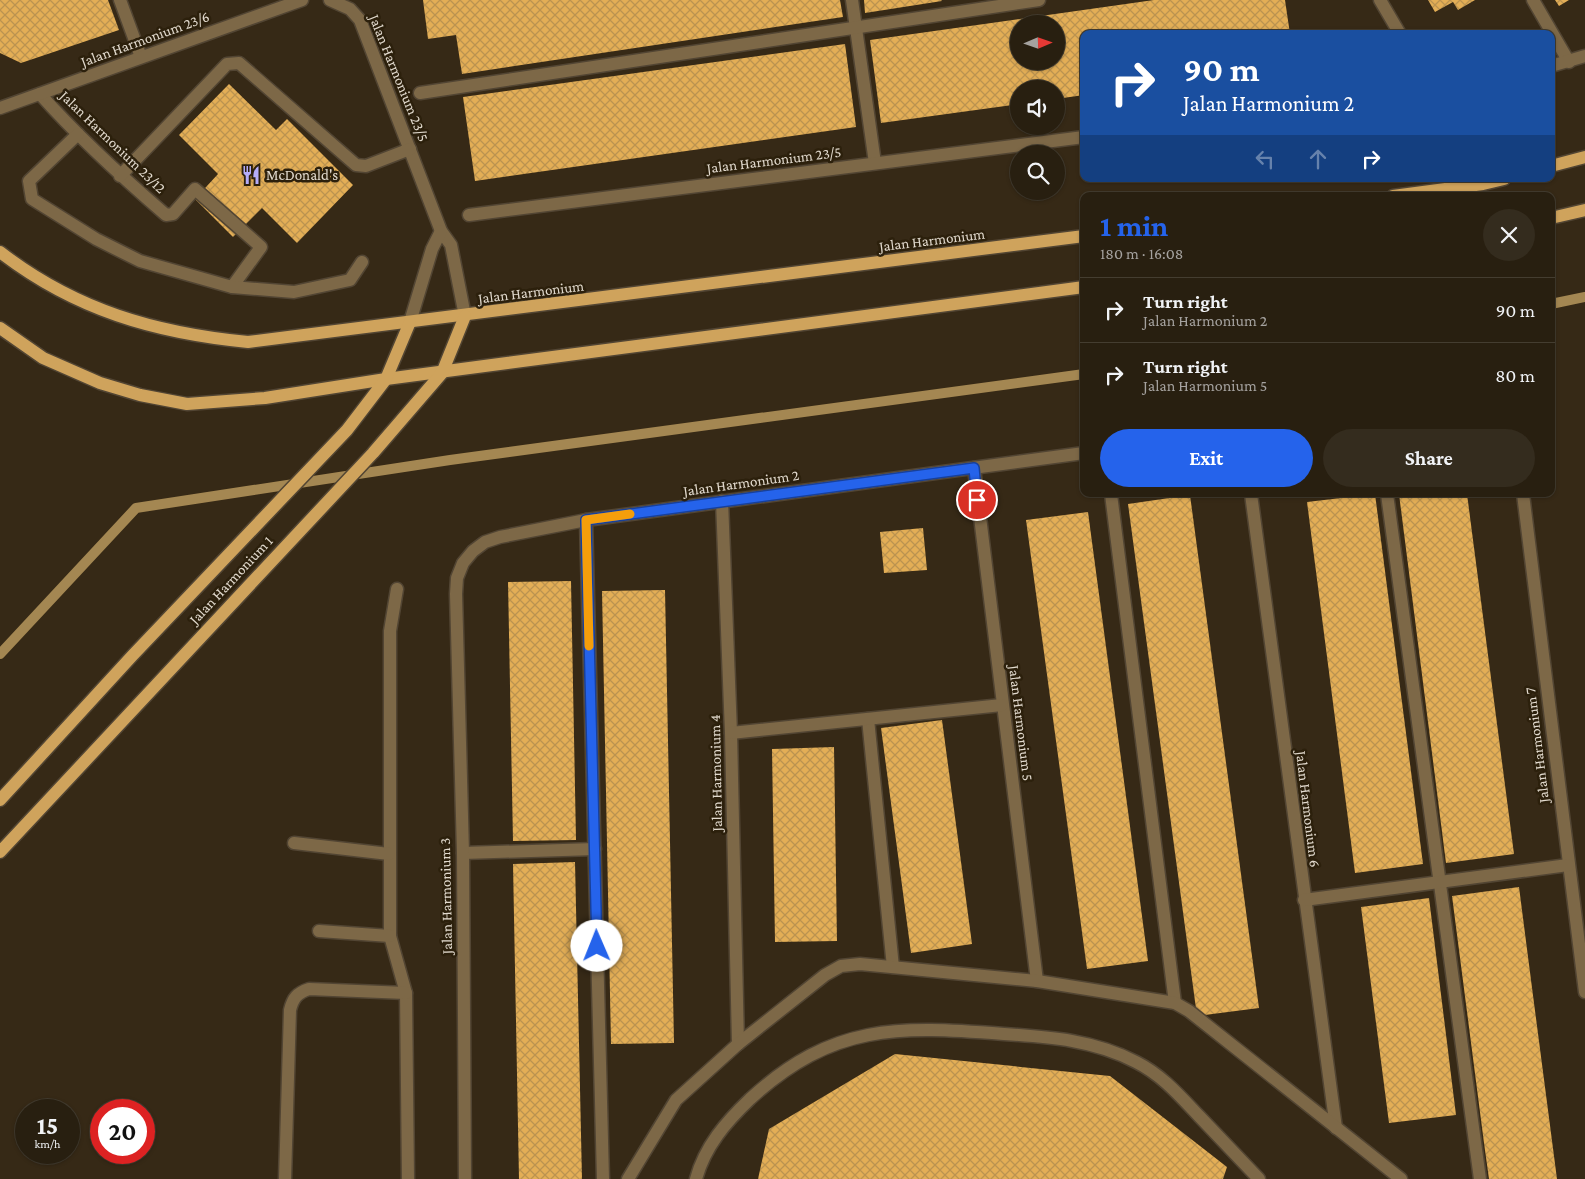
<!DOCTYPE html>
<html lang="en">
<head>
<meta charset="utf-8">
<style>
  :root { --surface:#281f10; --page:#342c1e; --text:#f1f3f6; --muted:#a5a29f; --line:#443d30; --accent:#2563eb }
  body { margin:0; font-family:"Crimson Pro",serif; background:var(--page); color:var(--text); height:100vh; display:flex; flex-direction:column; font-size:19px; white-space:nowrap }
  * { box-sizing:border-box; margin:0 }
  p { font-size:16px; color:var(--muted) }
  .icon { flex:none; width:28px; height:28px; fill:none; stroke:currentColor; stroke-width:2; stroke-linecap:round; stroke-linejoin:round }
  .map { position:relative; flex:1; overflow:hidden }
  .panel { position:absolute; left:1080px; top:192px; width:475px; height:305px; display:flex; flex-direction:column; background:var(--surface); border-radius:10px; box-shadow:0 1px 4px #0004,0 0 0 1px var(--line) }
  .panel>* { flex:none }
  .guide { position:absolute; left:1080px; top:30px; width:475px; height:152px; border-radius:10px; box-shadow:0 1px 4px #0004,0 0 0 1px var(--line); background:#1a4fa0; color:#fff; overflow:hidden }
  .needle { width:32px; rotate:88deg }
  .controls { position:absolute; left:1010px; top:15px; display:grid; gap:10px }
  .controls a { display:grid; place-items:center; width:55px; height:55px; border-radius:50%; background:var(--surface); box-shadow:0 1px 4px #0004,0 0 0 1px var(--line); font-size:25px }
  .speed { position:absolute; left:15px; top:1099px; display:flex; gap:10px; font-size:25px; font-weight:700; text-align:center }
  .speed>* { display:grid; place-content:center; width:65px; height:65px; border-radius:50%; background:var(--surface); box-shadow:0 1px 4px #0004,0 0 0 1px var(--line); line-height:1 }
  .speed small { font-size:12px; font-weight:400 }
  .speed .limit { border:8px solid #d22; background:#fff; color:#111 }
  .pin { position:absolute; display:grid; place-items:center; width:42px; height:42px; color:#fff; margin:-21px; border:2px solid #fff; border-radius:50%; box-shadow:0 1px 5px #0007 }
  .me { position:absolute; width:55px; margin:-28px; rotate:359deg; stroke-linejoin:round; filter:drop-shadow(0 0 4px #0008) }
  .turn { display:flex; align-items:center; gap:18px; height:105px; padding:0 20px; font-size:22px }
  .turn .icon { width:65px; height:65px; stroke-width:2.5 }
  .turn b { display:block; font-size:35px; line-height:42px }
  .lanes { display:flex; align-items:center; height:48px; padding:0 20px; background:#0003; justify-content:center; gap:25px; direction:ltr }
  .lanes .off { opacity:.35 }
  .round { display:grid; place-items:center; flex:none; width:52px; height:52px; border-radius:26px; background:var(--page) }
  .head { display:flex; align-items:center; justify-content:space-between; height:85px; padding:0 20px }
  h1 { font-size:30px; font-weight:700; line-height:38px; color:var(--accent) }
  .action { display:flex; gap:10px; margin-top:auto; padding:10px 20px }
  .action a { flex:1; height:58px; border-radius:30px; background:var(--accent); color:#fff; font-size:20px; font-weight:700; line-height:58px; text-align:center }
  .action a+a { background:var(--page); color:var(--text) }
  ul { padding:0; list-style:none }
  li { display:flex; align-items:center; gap:15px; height:65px; padding:0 20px; border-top:1px solid var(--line) }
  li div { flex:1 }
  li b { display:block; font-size:19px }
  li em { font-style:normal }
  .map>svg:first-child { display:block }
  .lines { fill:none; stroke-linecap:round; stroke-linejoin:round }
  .stream { stroke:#a48752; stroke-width:10 }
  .building { fill:url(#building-cross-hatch); fill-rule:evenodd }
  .minor-casing { stroke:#524533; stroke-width:15 }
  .major-casing { stroke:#524533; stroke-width:15 }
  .minor { stroke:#7d6847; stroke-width:12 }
  .major { stroke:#cfa35c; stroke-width:12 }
  .route-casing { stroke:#184099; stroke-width:12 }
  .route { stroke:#2563eb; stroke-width:9 }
  .slow { stroke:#f59e0b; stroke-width:9 }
  .labels { text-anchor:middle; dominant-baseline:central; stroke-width:5; stroke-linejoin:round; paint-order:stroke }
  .street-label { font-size:15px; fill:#e2dace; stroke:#2c200c }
  .poi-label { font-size:15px; fill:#e2dace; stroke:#2c200c; text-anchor:start }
</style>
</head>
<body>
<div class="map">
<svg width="1585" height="1179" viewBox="0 0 1585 1179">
  <defs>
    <pattern id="building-cross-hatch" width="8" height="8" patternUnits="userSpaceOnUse" patternTransform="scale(1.25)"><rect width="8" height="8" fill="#e3ae56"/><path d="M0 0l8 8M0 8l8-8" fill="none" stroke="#bb9350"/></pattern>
  </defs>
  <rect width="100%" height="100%" fill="#362916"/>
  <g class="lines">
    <g class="stream">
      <path d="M1551,304L1585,297"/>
      <path d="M0,654L136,508L450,460L1084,374"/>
    </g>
  </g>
  <g class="building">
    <path d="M0,0H108L119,30L21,63L0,53Z"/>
    <path d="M423,0H840L843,17L462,74L456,35L428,39Z"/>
    <path d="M864,0H941L942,1L865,13Z"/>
    <path d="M1154,0H1285L1290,34H1084V95L1056,99V89H1019V104L881,123L870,40ZM1019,24H1056V61H1019Z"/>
    <path d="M1428,0H1475L1458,10L1453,2L1435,12Z"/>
    <path d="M1555,0H1569L1559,6Z"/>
    <path d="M845,44L856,127L475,181L463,97Z"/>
    <path d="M229,84L276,130L287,119L353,185L297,243L262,208L233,237L195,199L218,174L179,135Z"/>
    <path d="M1375,494L1423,864L1355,873L1307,502Z"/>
    <path d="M1399,494H1467L1514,854L1446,863Z"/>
    <path d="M1190,495L1259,1008L1197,1016L1128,504Z"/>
    <path d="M1088,512L1148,961L1087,969L1026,520Z"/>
    <path d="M923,528L927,570L884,573L880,532Z"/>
    <path d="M571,581L576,840L513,841L508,582Z"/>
    <path d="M665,590L674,1043L611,1044L602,591Z"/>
    <path d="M942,720L972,944L911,953L881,728Z"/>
    <path d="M834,747L837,941L775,942L772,749Z"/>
    <path d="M575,862L582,1179H519L513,864Z"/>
    <path d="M1519,887L1531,980L1557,1179H1489L1484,1143L1452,896Z"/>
    <path d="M1429,898L1456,1115L1389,1123L1361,907Z"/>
    <path d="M895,1054L1110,1076L1227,1167L1223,1179H758L769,1129Z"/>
  </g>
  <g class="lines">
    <g class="minor-casing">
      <g id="minor">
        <path d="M120,0L141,57"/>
        <path d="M330,0L350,9L360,20L441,231L451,245L465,316"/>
        <path d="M852,0L875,163"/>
        <path d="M1380,0L1400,34"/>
        <path d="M1533,0L1569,62"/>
        <path d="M1551,66L1585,56"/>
        <path d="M420,93L1039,0"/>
        <path d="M40,94C79,138 122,177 166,215L173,214L195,189L261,247L232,287"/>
        <path d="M0,108L302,0"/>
        <path d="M78,134L29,181L32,199L96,239L140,261L232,287L294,292L350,280L362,262"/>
        <path d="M120,176L227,64L239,63L356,165L366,166L410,149"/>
        <path d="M469,215L1084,137"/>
        <path d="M410,322L432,249L441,231"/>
        <path d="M974,468L1037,981"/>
        <path d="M1111,494L1175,1003"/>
        <path d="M1251,494L1336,1128"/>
        <path d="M1387,494L1480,1179"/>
        <path d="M1523,494L1585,992"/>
        <path d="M722,501L731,733L738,1044"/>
        <path d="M586,520L603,1179"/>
        <path d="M397,589L390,631V936L406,993L408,1179"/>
        <path d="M868,719L893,967"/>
        <path d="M731,733L1002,705"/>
        <path d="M294,843L389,854"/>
        <path d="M463,853L595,849"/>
        <path d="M1304,900L1568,865"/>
        <path d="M319,931L390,936"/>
        <path d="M285,1179L290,1010C293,998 297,993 309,989L406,993"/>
        <path d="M465,1179L463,853L456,594L457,578L463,563L473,551L485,542L500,537L586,520L1084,453"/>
        <path d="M628,1179L676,1100L738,1044L825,975L841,966L860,964L1037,981L1175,1003L1189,1011L1401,1179"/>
        <path d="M696,1179C705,1146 726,1122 750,1099C833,1023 898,1026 1004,1034C1050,1037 1094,1040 1136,1062C1162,1075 1180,1096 1199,1116C1219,1137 1239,1158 1259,1179"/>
      </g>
    </g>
    <g class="major-casing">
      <g id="major">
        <path d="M1551,166L1585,157"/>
        <path d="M1393,196L1483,184L1504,179"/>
        <path d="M1551,218L1585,210"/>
        <path d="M0,252C75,310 155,333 248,342L1084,236"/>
        <path d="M0,328L43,358L100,383L140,395L187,404L265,398L386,379L1084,287"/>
        <path d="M0,800L132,656L347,430L386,379L410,322"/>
        <path d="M0,852L373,453L442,373L465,316"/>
      </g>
    </g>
    <use href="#minor" class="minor"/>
    <use href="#major" class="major"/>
  </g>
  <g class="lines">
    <g class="route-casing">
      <path id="route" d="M597,946L586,520L974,468L977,500"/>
    </g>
    <use href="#route" class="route"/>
    <path class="slow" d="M589,646L586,520L630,514"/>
  </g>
  <defs>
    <g id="restaurant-bare" transform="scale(1.5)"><path d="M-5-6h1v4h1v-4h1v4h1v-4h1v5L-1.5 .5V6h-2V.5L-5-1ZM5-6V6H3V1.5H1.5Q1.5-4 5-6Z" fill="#b4acf9" stroke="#2c200c" stroke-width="2.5" paint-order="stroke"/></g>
  </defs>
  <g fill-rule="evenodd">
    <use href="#restaurant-bare" x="251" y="175"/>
  </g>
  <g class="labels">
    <g class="street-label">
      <text transform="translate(145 39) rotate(-20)">Jalan Harmonium 23/6</text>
      <text transform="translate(399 78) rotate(68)">Jalan Harmonium 23/5</text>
      <text transform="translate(113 142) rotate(44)">Jalan Harmonium 23/12</text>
      <text transform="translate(774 160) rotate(-7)">Jalan Harmonium 23/5</text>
      <text transform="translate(932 240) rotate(-7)">Jalan Harmonium</text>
      <text transform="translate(531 292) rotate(-7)">Jalan Harmonium</text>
      <text transform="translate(741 483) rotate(-8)">Jalan Harmonium 2</text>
      <text transform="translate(231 580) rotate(-47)">Jalan Harmonium 1</text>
      <text transform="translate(1021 723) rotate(83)">Jalan Harmonium 5</text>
      <text transform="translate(1537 745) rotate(-97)">Jalan Harmonium 7</text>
      <text transform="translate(716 773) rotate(-91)">Jalan Harmonium 4</text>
      <text transform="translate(1308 809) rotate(83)">Jalan Harmonium 6</text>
      <text transform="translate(446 896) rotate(-91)">Jalan Harmonium 3</text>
    </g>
    <g class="poi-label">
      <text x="266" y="175">McDonald's</text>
    </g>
  </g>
</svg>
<div class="controls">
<a><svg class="needle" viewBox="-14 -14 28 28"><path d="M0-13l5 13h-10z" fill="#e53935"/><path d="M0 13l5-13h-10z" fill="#a5a29f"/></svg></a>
<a><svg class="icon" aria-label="sound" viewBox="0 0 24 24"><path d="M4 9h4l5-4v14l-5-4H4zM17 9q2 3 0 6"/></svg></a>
<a><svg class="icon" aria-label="search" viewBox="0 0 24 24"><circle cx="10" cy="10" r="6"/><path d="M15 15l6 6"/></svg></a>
</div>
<div class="speed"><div>15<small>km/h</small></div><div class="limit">20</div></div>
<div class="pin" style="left:977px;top:500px;background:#d93025"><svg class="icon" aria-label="arrive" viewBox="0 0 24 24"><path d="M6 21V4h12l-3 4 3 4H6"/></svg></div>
<svg class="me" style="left:597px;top:946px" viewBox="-20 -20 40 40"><circle r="19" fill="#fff"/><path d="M0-13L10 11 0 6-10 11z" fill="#2563eb"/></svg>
<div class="guide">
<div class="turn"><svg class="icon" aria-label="right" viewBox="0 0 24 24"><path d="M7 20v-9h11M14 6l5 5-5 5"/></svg><div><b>90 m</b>Jalan Harmonium 2</div></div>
<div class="lanes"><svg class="icon off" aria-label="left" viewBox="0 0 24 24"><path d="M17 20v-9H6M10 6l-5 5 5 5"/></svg><svg class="icon off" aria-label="ahead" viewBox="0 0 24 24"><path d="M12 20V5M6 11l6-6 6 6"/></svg><svg class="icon" aria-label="right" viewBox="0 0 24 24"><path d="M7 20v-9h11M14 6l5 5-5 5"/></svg></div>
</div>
<section class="panel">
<div class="head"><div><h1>1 min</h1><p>180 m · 16:08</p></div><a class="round"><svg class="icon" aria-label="close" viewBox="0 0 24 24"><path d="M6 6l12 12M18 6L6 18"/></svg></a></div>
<ul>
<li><svg class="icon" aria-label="right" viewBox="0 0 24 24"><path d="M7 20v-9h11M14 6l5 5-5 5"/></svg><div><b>Turn right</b><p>Jalan Harmonium 2</p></div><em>90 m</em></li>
<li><svg class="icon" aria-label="right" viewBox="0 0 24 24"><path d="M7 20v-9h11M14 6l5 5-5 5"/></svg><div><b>Turn right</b><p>Jalan Harmonium 5</p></div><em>80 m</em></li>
</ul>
<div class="action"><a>Exit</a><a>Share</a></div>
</section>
</div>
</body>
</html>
